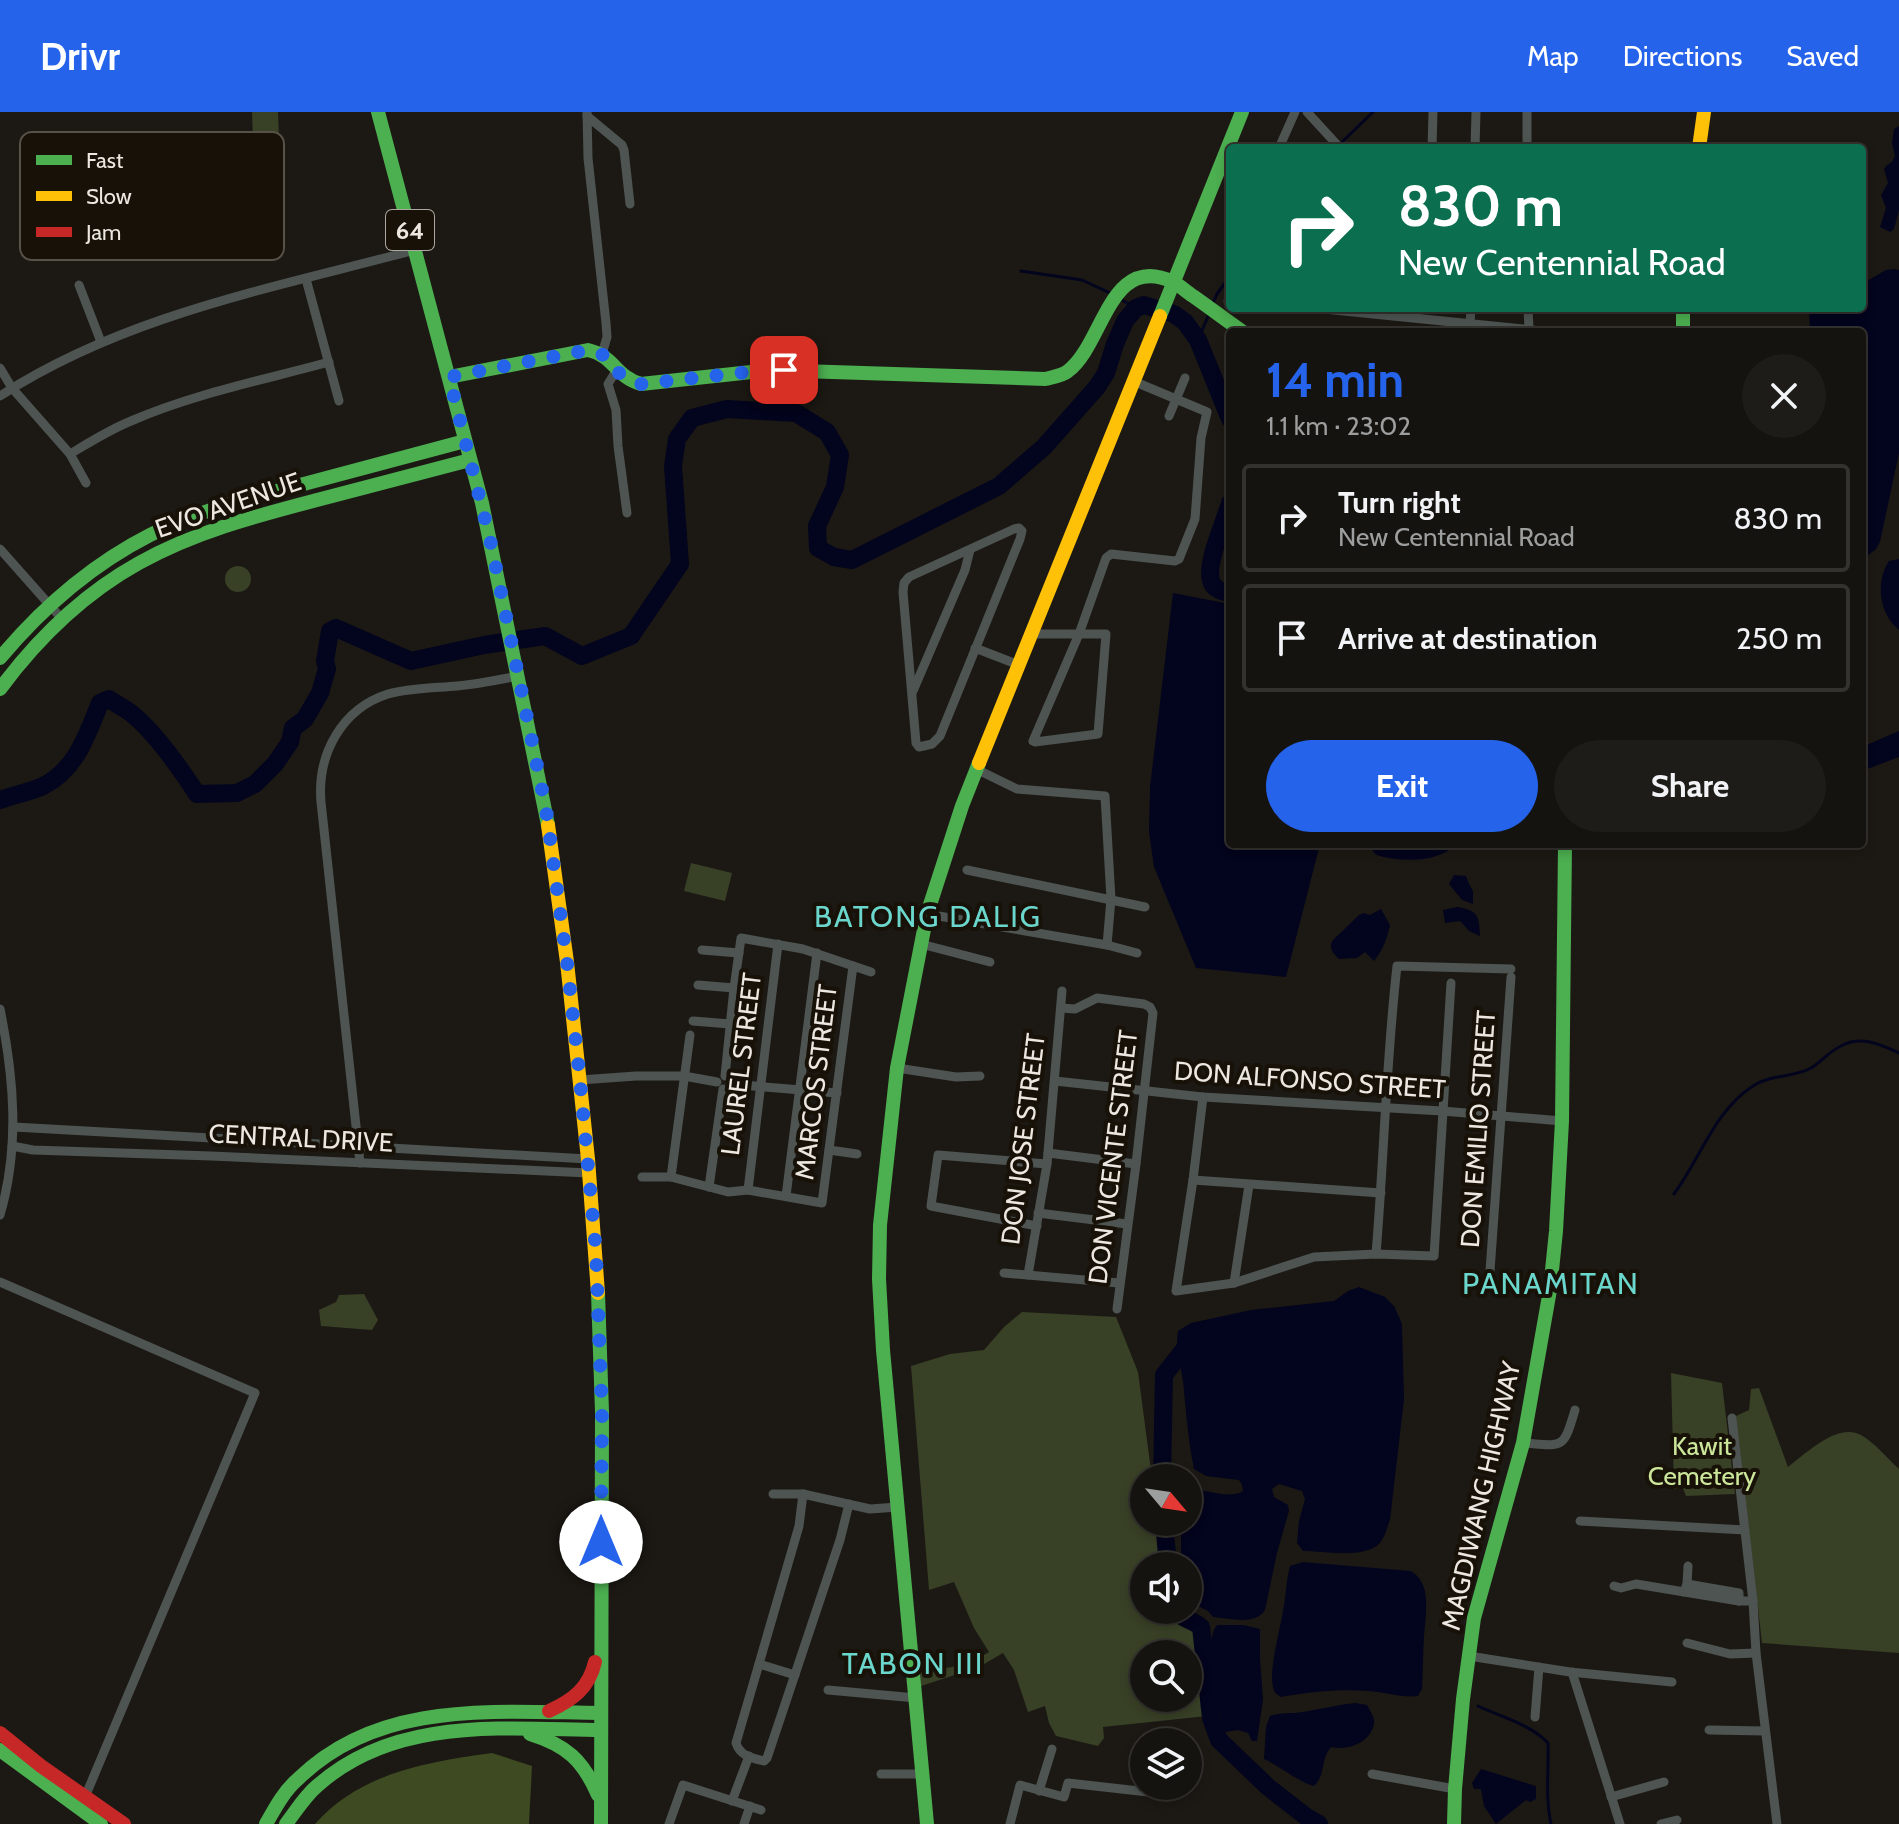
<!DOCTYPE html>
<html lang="en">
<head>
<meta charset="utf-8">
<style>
  :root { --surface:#15130f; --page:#1e1c18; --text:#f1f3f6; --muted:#9d9e9e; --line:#34322f; --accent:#2563eb }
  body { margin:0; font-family:Cabin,sans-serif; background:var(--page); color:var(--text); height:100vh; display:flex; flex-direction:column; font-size:30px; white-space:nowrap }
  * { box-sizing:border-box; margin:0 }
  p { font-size:26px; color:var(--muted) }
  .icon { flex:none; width:44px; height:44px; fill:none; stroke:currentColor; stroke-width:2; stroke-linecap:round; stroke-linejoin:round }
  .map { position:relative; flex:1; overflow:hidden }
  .panel { position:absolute; left:1226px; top:216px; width:640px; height:520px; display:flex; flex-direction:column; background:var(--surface); border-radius:8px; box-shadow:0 4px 12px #0003,0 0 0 2px var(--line) }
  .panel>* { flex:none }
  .hud { position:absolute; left:1226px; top:32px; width:640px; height:168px; border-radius:8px; box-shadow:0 4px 12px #0003,0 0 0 2px var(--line); background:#0b6e4f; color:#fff; overflow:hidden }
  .needle { width:52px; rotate:119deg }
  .tools { position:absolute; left:1130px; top:1352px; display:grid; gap:16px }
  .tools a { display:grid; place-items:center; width:72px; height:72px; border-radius:50%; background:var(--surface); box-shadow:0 4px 12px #0003,0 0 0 2px var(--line); font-size:40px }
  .pin { position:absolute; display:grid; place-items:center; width:68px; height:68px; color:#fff; margin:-34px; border-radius:16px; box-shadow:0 4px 12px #0006 }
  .me { position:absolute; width:88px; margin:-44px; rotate:0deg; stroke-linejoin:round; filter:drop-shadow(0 0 6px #0008) }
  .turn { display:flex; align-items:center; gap:28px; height:168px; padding:0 40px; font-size:36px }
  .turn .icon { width:104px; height:104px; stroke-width:2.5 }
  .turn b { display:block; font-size:56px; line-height:68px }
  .round { display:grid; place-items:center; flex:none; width:84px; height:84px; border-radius:42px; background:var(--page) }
  .headline { display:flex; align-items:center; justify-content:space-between; height:136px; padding:0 40px }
  h1 { font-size:48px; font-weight:800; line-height:60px; color:var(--accent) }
  .primary-button { display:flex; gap:16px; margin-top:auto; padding:16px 40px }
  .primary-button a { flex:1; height:92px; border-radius:48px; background:var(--accent); color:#fff; font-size:32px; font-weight:800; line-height:92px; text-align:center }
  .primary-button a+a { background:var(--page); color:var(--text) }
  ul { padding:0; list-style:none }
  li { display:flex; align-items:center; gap:24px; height:108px; margin:0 16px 12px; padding:0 24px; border:4px solid var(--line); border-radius:8px }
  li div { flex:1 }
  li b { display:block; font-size:30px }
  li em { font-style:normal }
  header { display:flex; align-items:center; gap:48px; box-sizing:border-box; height:112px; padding:0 40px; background:var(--accent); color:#fff }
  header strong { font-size:38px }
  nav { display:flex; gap:44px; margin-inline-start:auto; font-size:28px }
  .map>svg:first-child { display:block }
  .green { fill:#384026; fill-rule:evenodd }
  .forest { fill:#3e4a21 }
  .water { fill:#03041d }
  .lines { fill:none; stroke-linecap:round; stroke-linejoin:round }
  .stream { stroke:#03041d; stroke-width:3 }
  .river { stroke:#03041d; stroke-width:18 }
  .street { stroke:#4d5452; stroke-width:9 }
  .fast { stroke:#4caf50; stroke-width:14 }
  .slow { stroke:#ffc107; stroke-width:14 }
  .jam { stroke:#c62828; stroke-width:14 }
  .route { stroke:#2563eb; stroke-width:14; stroke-dasharray:0 25.2 }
  .labels { text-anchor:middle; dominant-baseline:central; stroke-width:8; stroke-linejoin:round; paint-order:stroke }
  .shield { fill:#171107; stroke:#aca8a0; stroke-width:2 }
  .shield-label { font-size:24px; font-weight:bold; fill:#ece8e1 }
  .street-label { font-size:26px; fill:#ece8e1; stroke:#171107 }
  .park-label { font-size:26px; fill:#cce79b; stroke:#171107 }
  .quarter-label { font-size:30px; letter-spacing:2px; fill:#6bd6cb; stroke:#171107 }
  .key { fill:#171107; stroke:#575248; stroke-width:2 }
  .key-label { font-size:22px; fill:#ece8e1 }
</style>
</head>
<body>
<header>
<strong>Drivr</strong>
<nav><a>Map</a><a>Directions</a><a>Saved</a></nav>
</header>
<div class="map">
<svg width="1899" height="1712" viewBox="0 0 1899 1712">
  <rect width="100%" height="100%" fill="#1c1914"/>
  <g class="green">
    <path d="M252,0H278L279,27L253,29Z"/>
    <circle cx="238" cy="467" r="13"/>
    <path d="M691,751L732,761L725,789L684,779Z"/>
    <path d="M364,1182L378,1208L372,1218L321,1214L319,1198L336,1190L339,1183Z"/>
    <path d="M1022,1200L1116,1205L1138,1260L1152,1366H1144V1410H1158L1163,1454H1144V1498H1167L1168,1509L1189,1511L1197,1516L1207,1604L1103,1615L1104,1626L1098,1634L1056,1624L1049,1611L1045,1594L1028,1600L1014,1558L1003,1541L979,1555L921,1574L920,1558C948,1556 964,1556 989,1540L974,1516L954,1470L929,1478L911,1254L950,1242L984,1238L1004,1215ZM1144,1542H1188V1586H1144Z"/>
    <path d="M1671,1261L1722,1271L1735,1382L1686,1384L1683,1376L1674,1377Z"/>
    <path d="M1759,1276L1788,1355C1806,1341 1838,1310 1861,1323C1875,1331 1887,1346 1899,1357V1541L1762,1531L1736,1304L1749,1298L1751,1277Z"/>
  </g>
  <path class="forest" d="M492,1641L532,1654L529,1712H315C361,1660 428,1650 492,1641Z"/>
  <g class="water">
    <path d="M1899,14V98L1894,117L1890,120L1880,115L1886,96L1881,83L1888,71L1884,57L1887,53L1892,50L1895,44L1892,31L1894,17Z"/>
    <path d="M1894,157L1899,158V341L1880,430L1876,437L1862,448V220H1810L1809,196H1862V172L1886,158Z"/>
    <path d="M1899,447V518C1879,502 1875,470 1889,449Z"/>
    <path d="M1173,481L1230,492V732H1320L1286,865L1196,856L1154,755L1149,720L1150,675Z"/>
    <path d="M1899,619V645L1862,659V635Z"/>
    <path d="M1454,763L1466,764L1469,772L1473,779V792L1462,788L1449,772Z"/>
    <path d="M1457,795C1479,798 1479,805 1480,824L1469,819L1460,809L1445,811L1443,798Z"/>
    <path d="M1381,797L1390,813C1387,827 1383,838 1374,849L1365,840L1357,846L1339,847C1333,841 1328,836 1333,828L1359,803L1364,801L1370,803Z"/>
    <path d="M1359,1175L1385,1185L1394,1194L1402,1212L1404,1287L1390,1408C1387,1416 1385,1425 1379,1432C1363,1447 1324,1439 1303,1439L1297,1431L1299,1409L1305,1387L1302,1379L1279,1372L1272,1377L1274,1385L1288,1393L1289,1399L1277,1441L1265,1498C1255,1514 1230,1506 1213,1505L1208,1499L1188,1489V1454H1181V1410H1188V1380C1206,1374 1226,1389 1243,1379L1242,1373L1239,1368L1206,1364L1194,1357C1188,1328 1186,1298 1183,1269C1180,1251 1175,1236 1178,1219L1191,1211L1251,1198L1334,1189L1348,1179Z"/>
    <path d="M1303,1450L1411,1459C1433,1472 1425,1504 1424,1525C1423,1542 1423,1559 1422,1577L1418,1584C1402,1586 1385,1580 1368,1579C1337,1577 1312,1580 1281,1585C1275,1581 1275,1582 1273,1575C1269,1557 1280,1518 1283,1499C1286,1484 1286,1469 1290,1454Z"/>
    <path d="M1217,1513H1243L1260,1517V1547L1263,1587L1257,1629H1252L1248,1621L1238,1618L1225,1620C1217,1596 1201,1533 1217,1513Z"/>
    <path d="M1355,1591L1367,1593C1370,1599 1375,1605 1374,1612C1370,1631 1348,1639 1331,1635C1320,1648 1326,1663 1314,1674C1302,1672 1278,1653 1264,1647L1266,1615L1270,1604C1281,1600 1292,1602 1303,1600C1321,1597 1337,1593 1355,1591Z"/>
    <path d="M1481,1657L1536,1674V1687L1530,1690L1526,1688L1496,1712L1484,1694L1481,1677H1474L1472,1671Z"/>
  </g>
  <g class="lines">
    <g class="stream">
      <path d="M1341,31L1373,0"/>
      <path d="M1021,159L1082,168L1110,181"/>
      <path d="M1120,187L1136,196"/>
      <path d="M1213,191L1217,182L1230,164"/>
      <path d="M1198,228L1209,202"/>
      <path d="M1674,1082C1700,1047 1715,998 1753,974C1771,962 1793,966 1811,956C1822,949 1830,939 1841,934C1860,923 1880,932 1899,941"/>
      <path d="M1478,1594C1501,1605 1530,1612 1548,1631C1549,1659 1545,1685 1551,1712"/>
    </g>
    <g class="river">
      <path d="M1230,391C1225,410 1202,457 1213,473C1216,478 1224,480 1230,481"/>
      <path d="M0,688C14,683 30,680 43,674C76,658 87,623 100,591L109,587C116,592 124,596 131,601C156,621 180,656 197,682L237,681L255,672L275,652L290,630L293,616L305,607L320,581L327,557L325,549L330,519L336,516L411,549L484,533L545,524L582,544L631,524L680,452L673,354L677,327L692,306L727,297L796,301L827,320L840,343L835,375L817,414L818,436L834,445L852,448L999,374L1044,335L1097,275L1106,261L1115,232L1125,209L1136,196L1144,193L1174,202L1185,210L1198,228L1230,307"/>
      <path d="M1380,732L1381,735C1399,740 1425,741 1442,732"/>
      <path d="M1162,1366L1164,1263L1186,1235"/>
      <path d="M1164,1410L1168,1454"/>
      <path d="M1174,1498C1181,1507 1193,1508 1201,1515L1211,1606L1219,1628L1268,1675L1308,1706L1319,1712"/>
    </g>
    <g class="street">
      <path d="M587,0L588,46L606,211L607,225L602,242"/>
      <path d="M1307,0L1340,36"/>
      <path d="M1527,0V36"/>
      <path d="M587,4L622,33L624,38L630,92"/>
      <path d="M1279,36L1295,0"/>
      <path d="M1432,36L1433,0"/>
      <path d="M1475,36L1476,0"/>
      <path d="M306,167L339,289"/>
      <path d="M79,173L101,230"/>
      <path d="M1228,189H1230"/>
      <path d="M1314,196L1552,220"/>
      <path d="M1528,196L1529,217"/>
      <path d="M1470,211L1471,196"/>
      <path d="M0,256L12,276L70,342L86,371"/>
      <path d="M616,259L608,272L616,298L618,334L627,401"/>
      <path d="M0,284C125,203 273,176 415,138"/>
      <path d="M1169,304L1185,266"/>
      <path d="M70,342C90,330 109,318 131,309C193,282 263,268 329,250"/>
      <path d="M1019,416L1022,419L1020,427L940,624L932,632L919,635L916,631L903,480L904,471L909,465L1014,417Z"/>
      <path d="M0,437L62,507"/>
      <path d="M1032,522H1106L1098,622L1035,630L1033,629L1079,522L1106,446L1111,442L1175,449L1179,447L1195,407L1201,326L1207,300L1133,269"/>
      <path d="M975,536L1019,553"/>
      <path d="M913,579L965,458L970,438"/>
      <path d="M976,657L1017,677L1105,684L1111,787L1107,833"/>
      <path d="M967,758L1145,795"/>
      <path d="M927,802L1107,833L1137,841"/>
      <path d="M921,832L990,850"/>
      <path d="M702,838L739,841"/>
      <path d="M698,873L734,876"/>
      <path d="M1061,896L1075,897L1097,886L1144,892L1150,895L1153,901L1136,1052L1117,1197"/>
      <path d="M0,897C14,965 20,1035 0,1103"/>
      <path d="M693,909L730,912"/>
      <path d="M897,956L956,965L980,964"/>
      <path d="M725,964L734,876L741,826L803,837L871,860"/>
      <path d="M580,968L636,964H684L717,970"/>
      <path d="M1055,969L1203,985L1442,999L1562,1009"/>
      <path d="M730,972L837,981"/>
      <path d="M1203,985L1193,1068L1176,1179L1234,1171L1314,1145L1376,1142L1434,1144L1451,871"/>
      <path d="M14,1015L588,1047"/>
      <path d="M12,1034L33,1038L211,1044L589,1061"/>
      <path d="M829,1038L857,1042"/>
      <path d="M1048,1041L1136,1052"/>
      <path d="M360,1051L321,690C317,643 341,597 388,582C410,576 434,576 457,574C477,572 498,568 518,564"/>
      <path d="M642,1065H671L728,1080L748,1078L822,1091L853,854"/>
      <path d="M671,1065L690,923"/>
      <path d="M1193,1068L1381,1081"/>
      <path d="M709,1075L723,977"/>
      <path d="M748,1078L778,832"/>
      <path d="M786,1084L817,841"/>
      <path d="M1038,1101L1127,1112"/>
      <path d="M1037,1114L931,1094L938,1043L1047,1052"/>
      <path d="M1376,1142C1384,1046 1386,950 1397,854L1511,857"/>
      <path d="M1004,1161L1119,1171"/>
      <path d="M1028,1163L1047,1052L1062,879"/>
      <path d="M0,1170L255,1281L85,1685"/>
      <path d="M1234,1171L1249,1073"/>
      <path d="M1489,1173L1511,865"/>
      <path d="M1732,1306L1753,1489L1756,1541L1777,1712"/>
      <path d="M1523,1331C1564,1334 1563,1338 1575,1298"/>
      <path d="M773,1382H803L870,1397L898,1395"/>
      <path d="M803,1382L799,1414L736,1631C740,1644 752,1646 764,1649L767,1646L840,1428L849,1392"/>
      <path d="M1580,1409L1745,1418"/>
      <path d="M1687,1472L1688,1454"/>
      <path d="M1614,1474L1621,1476L1636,1472L1739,1489H1753"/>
      <path d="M1684,1480L1687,1472L1739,1481V1489"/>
      <path d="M1687,1531L1730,1542L1756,1541"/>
      <path d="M1469,1544L1570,1560L1672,1570"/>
      <path d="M759,1552L795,1563"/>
      <path d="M1572,1560L1620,1712"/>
      <path d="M828,1578L916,1586"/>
      <path d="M1535,1605L1539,1555"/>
      <path d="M1709,1618L1765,1619"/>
      <path d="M881,1662H922"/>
      <path d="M1372,1662L1455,1677"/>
      <path d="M1039,1679L1052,1637"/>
      <path d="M1611,1685L1664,1670"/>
      <path d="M732,1689L749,1644"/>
      <path d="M669,1712L683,1673L761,1698"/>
      <path d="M744,1712L750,1694"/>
      <path d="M1010,1712L1020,1673L1064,1685L1068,1671L1166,1682"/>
      <path d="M1661,1712L1677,1708"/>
    </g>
    <g class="fast">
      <path d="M378,0L482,391L548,713"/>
      <path d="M1683,196V220"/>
      <path d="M1160,204L1242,0"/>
      <path d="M449,265L588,238C615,244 614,264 641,272L770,258L1045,267C1053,265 1062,264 1068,259C1104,232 1109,140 1173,170C1180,173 1186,180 1193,184C1210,196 1226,208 1243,220"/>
      <path d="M0,546C42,496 91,453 150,423C197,399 249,386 300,373C355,358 410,344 465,329"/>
      <path d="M0,577C38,526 83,482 139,451C194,420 256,404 317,388C368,375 419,361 470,348"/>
      <path d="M598,1181L602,1300L601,1712"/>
      <path d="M530,1622C566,1633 583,1648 598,1683"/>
      <path d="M0,1638L101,1712"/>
      <path d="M266,1712C275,1696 284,1679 298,1667C379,1587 496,1600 601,1601"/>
      <path d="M286,1712C296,1699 305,1684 317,1674C395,1604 504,1617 601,1618"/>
      <path d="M927,1712L883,1238L879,1167L880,1113L897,956L927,802L962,694L979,651"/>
      <path d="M1454,1712L1455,1677L1463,1587L1474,1506L1523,1331L1550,1178L1556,1119L1562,1009L1565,732"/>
    </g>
    <g class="slow">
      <path d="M1699,36L1704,0"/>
      <path d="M979,651L1160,204"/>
      <path d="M548,713L567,850L588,1047L598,1181"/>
    </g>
    <g class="jam">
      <path d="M549,1599C573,1588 589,1576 595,1550"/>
      <path d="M0,1621L41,1654L124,1712"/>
    </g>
  </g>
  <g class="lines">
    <path class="route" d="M601,1430L602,1300L596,1140L580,968L567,850L546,697L490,427L449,265L588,238C619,242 608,266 641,272L757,259L784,258"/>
  </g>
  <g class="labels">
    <rect class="shield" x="386" y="98" width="48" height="40" rx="6"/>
    <g class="shield-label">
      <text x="410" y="118">64</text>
    </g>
    <g class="street-label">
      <text transform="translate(228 393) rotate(-19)">EVO AVENUE</text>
      <text transform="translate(741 952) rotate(-83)">LAUREL STREET</text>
      <text transform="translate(1310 968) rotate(4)">DON ALFONSO STREET</text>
      <text transform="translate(816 970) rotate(-83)">MARCOS STREET</text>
      <text transform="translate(1478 1017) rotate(-86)">DON EMILIO STREET</text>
      <text transform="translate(301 1026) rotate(3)">CENTRAL DRIVE</text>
      <text transform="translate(1023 1027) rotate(-83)">DON JOSE STREET</text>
      <text transform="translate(1113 1045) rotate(-83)">DON VICENTE STREET</text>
      <text transform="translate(1481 1384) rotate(-77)">MAGDIWANG HIGHWAY</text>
    </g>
    <g class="park-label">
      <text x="1702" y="1334">Kawit<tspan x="1702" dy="30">Cemetery</tspan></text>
    </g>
    <g class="quarter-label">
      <text x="928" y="804">BATONG DALIG</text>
      <text x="1551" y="1171">PANAMITAN</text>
      <text x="913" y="1551">TABON III</text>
    </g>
  </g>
  <rect x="20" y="20" width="264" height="128" rx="12" class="key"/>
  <rect x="36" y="43" width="36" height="10" fill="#4caf50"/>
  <rect x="36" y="79" width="36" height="10" fill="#ffc107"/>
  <rect x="36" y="115" width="36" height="10" fill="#c62828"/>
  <g class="key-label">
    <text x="86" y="56">Fast</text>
    <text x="86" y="92">Slow</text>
    <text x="86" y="128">Jam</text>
  </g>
</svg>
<div class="tools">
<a><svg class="needle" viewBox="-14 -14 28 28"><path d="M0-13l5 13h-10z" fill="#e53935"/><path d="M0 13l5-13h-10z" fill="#9d9e9e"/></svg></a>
<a><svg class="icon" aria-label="sound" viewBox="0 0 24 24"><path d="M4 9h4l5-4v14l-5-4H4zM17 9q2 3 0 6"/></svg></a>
<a><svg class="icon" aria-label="search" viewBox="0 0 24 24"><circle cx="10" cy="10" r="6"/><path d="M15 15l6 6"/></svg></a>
<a><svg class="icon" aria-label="layers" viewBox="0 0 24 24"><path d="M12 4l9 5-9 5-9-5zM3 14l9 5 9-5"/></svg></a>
</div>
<div class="pin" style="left:784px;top:258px;background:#d93025"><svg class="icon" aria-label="arrive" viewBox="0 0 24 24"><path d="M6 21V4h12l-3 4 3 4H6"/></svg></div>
<svg class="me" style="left:601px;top:1430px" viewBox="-20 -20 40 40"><circle r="19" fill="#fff"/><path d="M0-13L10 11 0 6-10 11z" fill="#2563eb"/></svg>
<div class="hud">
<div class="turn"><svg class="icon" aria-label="right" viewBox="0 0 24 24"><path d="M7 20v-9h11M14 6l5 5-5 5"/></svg><div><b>830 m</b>New Centennial Road</div></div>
</div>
<section class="panel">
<div class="headline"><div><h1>14 min</h1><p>1.1 km · 23:02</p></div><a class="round"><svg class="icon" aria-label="close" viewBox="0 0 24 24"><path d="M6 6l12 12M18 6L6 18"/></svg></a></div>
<ul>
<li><svg class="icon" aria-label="right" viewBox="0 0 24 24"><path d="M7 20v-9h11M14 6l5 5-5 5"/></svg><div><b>Turn right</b><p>New Centennial Road</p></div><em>830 m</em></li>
<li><svg class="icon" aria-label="arrive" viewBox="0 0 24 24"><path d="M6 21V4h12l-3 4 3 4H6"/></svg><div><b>Arrive at destination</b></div><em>250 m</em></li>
</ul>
<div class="primary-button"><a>Exit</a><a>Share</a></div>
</section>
</div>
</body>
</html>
